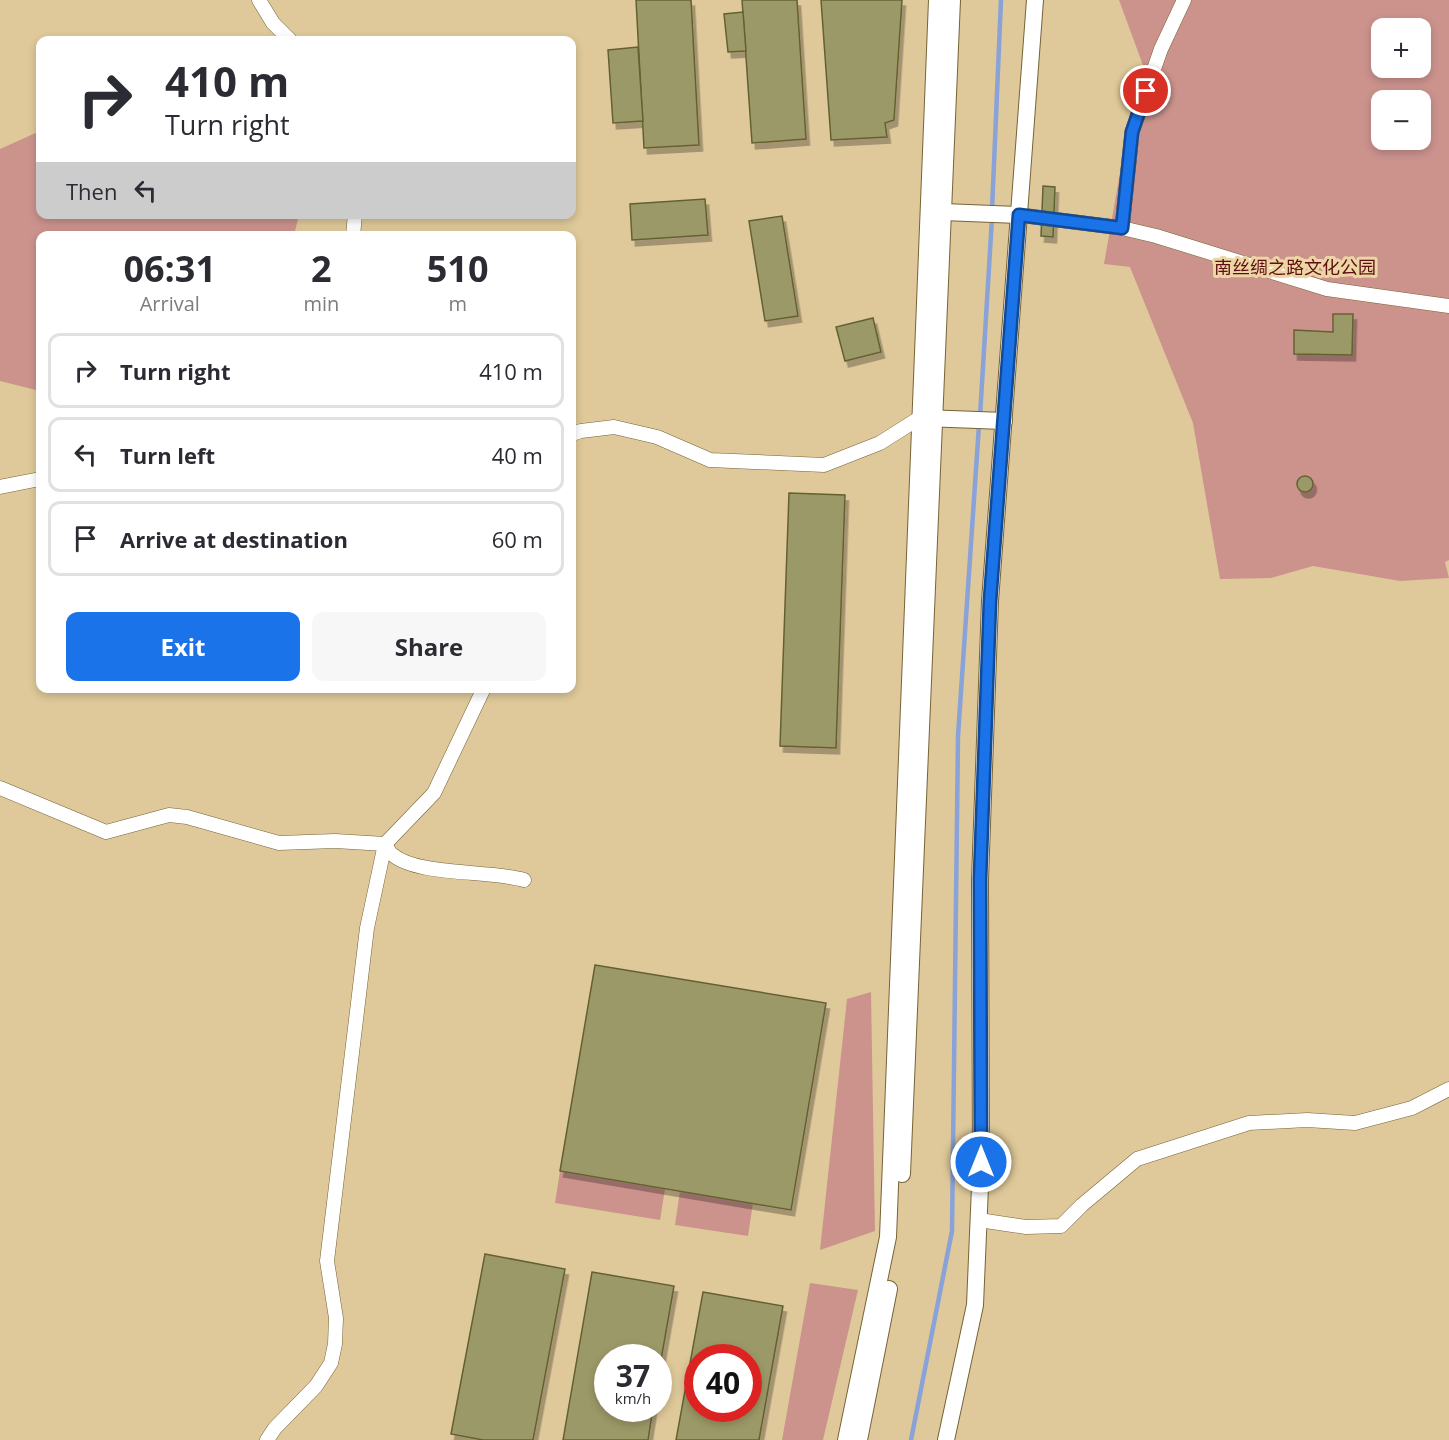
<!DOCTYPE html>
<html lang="en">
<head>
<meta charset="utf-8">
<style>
  :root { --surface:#fff; --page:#f7f7f7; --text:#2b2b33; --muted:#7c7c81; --line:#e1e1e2; --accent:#1a73e8 }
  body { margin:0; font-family:"Open Sans","Noto Sans SC",sans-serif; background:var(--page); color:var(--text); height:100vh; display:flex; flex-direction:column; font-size:22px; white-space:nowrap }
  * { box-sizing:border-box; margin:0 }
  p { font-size:20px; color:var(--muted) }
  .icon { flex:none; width:33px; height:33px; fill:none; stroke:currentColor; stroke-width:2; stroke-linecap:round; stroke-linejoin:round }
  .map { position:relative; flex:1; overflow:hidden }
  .sheet { position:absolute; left:36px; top:231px; width:540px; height:462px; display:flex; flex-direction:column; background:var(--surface); border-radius:12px; box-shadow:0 3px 9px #0003 }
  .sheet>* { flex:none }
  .hud { position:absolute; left:36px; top:36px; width:540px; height:183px; border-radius:12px; box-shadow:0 3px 9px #0003; background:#fff; color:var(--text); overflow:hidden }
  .fabs { position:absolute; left:1371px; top:18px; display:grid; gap:12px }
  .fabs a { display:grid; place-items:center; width:60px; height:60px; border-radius:12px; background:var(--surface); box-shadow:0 3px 9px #0003; font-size:30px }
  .speed { position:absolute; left:594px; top:1344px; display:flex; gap:12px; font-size:30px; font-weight:700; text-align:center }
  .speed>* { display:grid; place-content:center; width:78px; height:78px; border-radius:50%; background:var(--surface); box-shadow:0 3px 9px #0003; line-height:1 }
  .speed small { font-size:15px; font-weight:400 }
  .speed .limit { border:9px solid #d22; background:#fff; color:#111 }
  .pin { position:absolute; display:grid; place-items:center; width:51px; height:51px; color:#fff; margin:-26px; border:3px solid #fff; border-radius:50%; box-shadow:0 2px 6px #0007 }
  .me { position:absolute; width:66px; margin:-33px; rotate:0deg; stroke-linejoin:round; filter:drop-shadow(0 0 4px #0008) }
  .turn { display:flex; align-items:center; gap:21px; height:126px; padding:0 30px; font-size:27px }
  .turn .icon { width:78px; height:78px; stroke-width:2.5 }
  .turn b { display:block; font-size:42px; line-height:51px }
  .then { display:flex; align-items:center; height:57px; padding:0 30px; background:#0003; gap:12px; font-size:22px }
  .eta { display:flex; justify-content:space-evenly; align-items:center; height:102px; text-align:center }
  .eta b { font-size:36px; font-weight:700; line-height:42px }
  .button { display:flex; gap:12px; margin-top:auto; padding:12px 30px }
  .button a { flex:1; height:69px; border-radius:12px; background:var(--accent); color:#fff; font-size:24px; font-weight:700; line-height:69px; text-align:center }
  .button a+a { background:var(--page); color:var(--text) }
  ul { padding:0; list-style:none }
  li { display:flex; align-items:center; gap:18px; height:75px; margin:0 12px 9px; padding:0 18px; border:3px solid var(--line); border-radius:12px }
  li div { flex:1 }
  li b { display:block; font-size:22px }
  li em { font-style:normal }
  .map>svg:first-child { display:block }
  .green { fill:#cc938d; fill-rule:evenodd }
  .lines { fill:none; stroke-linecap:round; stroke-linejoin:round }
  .stream { stroke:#89a2d7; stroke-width:4.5 }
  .building { fill:#9c9968; stroke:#646132; stroke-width:1.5; fill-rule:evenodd; filter:url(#shadow) }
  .minor-casing { stroke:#776337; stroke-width:15 }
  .tertiary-casing { stroke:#776337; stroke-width:18 }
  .minor { stroke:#fff; stroke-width:14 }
  .tertiary { stroke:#fff; stroke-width:16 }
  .route-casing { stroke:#114b97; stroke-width:15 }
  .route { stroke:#1a73e8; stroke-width:10 }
  .labels { text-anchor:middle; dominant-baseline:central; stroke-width:6; stroke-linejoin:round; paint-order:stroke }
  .park-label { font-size:18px; fill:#5f0e11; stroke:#edd6a6 }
</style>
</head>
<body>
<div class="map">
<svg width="1449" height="1440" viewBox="0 0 1449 1440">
  <defs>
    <filter id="shadow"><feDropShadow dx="3.5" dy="6" stdDeviation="0" flood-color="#0004"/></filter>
  </defs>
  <rect width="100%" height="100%" fill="#dfc99a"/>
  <g class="green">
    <path d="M1119,0H1449V560L1445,562L1449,578L1400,581L1313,566L1271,578L1220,579L1193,423L1130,267L1104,264L1134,93L1144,68ZM1382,28H1420V68H1382ZM1382,100H1420V140H1382Z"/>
    <path d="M40,131V214L299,215L294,235L40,236V391L0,381V149Z"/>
    <path d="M871,992L875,1231L820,1250L847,999Z"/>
    <path d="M560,1171L665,1189L660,1220L555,1203Z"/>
    <path d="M680,1191L753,1203L748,1236L675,1225Z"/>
    <path d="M810,1283L858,1290L823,1440H782Z"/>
  </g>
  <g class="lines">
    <g class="stream">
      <path d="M992,210L1001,0"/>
      <path d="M980,416L992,218"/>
      <path d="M911,1440L952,1231L958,736L979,425"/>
    </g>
  </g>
  <g class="building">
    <path d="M636,0H691L699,145L644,148Z"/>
    <path d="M742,0H797L806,139L752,143Z"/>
    <path d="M821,0H902L894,120L885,123L887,137L831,140Z"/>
    <path d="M743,12L746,51L728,52L724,14Z"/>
    <path d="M638,47L643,121L613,123L608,50Z"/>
    <path d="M1043,186L1055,187L1053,237L1041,236Z"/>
    <path d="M705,199L708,235L632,240L630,204Z"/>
    <path d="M782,216L798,316L765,321L749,221Z"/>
    <path d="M1333,314H1353L1352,355L1294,354V330L1333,332Z"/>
    <path d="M873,318L881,352L845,361L836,327Z"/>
    <circle cx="1305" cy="484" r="8"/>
    <path d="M789,493L845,495L836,748L780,746Z"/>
    <path d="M595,965L826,1003L791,1210L560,1171Z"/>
    <path d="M485,1254L565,1269L533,1440H483L451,1434Z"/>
    <path d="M592,1272L674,1286L658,1377V1358H608V1408H653L648,1440H563Z"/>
    <path d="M703,1292L783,1306L759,1440H676ZM698,1358H748V1408H698Z"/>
  </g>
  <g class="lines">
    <g class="minor-casing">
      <g id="minor">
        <path d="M259,0L273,23L290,40"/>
        <path d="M1019,215L1122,228L1156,236L1327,289L1449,306"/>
        <path d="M1122,228L1132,132L1161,49L1184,0"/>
        <path d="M353,236L355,214"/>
        <path d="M572,434L581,431L614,427L657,437L710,460L824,465L880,443L921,417"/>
        <path d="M0,487L40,479"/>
        <path d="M0,788L106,832L169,815L187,817L279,843L335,841L385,844C387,847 389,853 393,855C418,876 490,870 524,880"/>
        <path d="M979,1220L1026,1227L1061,1226L1082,1205L1137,1159L1249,1123L1307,1120L1355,1123L1412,1108L1449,1089"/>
        <path d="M267,1440L275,1428L316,1386L331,1363L335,1344L336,1318L327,1261L367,928L385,844L434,793L484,688"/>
      </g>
    </g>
    <g class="tertiary-casing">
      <g id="tertiary">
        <path d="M943,212L1019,215"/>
        <path d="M924,418L1004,421"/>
        <path d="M902,1174L952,0"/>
        <path d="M846,1440L888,1237L937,0"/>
        <path d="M859,1440L889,1289"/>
        <path d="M946,1440L975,1305L981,1163L980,880L990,601L1035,0"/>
      </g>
    </g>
    <use href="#minor" class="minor"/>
    <use href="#tertiary" class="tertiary"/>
  </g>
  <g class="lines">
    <g class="route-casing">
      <path id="route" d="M981,1162L980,879L990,601L1019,215L1122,228L1132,132L1146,91"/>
    </g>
    <use href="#route" class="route"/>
  </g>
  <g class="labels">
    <g class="park-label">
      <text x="1295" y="267">南丝绸之路文化公园</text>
    </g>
  </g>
</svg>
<div class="fabs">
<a>+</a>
<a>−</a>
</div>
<div class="speed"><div>37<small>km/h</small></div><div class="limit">40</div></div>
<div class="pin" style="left:1146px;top:91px;background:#d93025"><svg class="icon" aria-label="arrive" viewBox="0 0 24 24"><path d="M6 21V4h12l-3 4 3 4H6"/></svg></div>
<svg class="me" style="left:981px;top:1162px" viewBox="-20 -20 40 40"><circle r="17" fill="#1a73e8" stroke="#fff" stroke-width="3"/><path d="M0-11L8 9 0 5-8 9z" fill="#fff"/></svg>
<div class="hud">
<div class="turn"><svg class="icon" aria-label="right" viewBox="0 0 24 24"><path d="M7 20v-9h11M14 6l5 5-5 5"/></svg><div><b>410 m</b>Turn right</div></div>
<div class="then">Then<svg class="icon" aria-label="left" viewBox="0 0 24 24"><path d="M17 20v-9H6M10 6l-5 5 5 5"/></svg></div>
</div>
<section class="sheet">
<div class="eta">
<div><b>06:31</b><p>Arrival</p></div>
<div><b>2</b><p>min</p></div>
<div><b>510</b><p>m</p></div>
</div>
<ul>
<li><svg class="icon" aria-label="right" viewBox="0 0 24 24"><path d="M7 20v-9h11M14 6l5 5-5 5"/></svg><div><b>Turn right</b></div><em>410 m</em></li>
<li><svg class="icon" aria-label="left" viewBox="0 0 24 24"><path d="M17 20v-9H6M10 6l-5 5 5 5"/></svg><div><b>Turn left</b></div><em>40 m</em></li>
<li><svg class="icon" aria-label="arrive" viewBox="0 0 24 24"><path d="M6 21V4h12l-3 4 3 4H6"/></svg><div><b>Arrive at destination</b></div><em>60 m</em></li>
</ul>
<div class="button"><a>Exit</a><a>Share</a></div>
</section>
</div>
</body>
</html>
